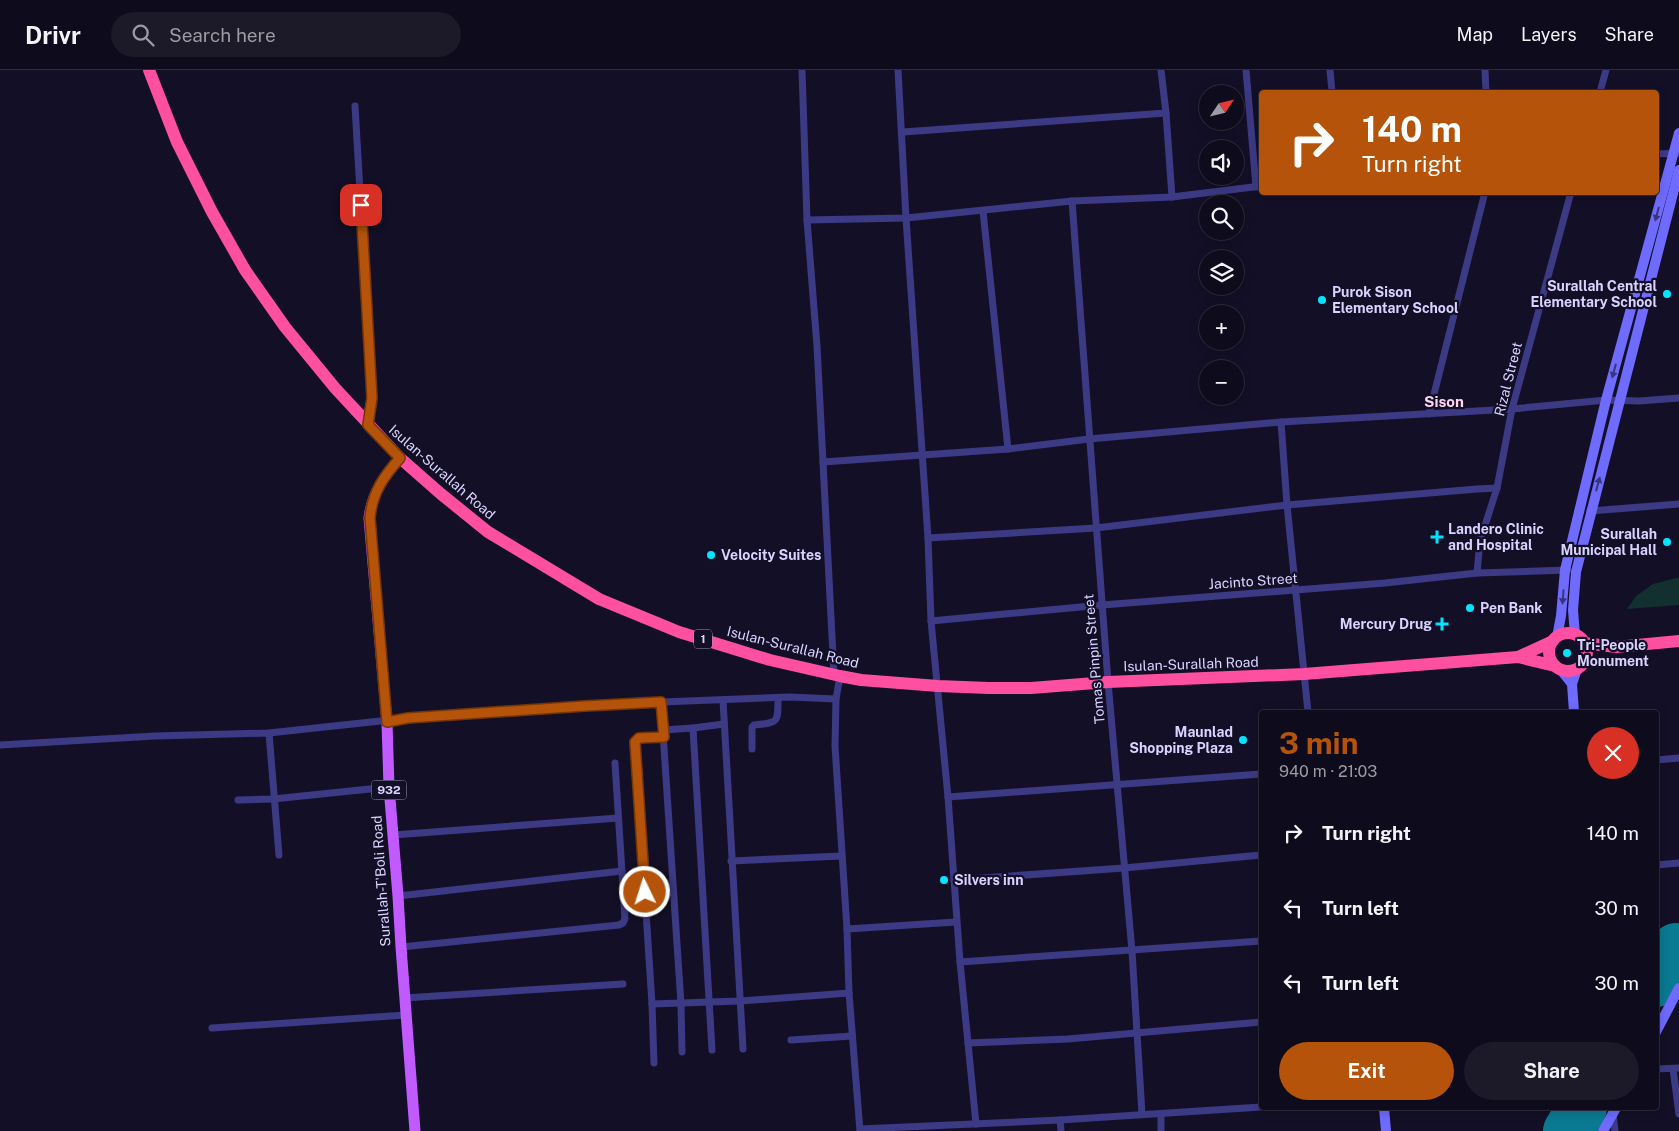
<!DOCTYPE html>
<html lang="en">
<head>
<meta charset="utf-8">
<style>
  :root { --surface:#0e0b1c; --page:#1c1929; --text:#f1f3f6; --muted:#9b9ba3; --line:#2e2b3b; --accent:#b45309 }
  body { margin:0; font-family:"Public Sans",sans-serif; background:var(--page); color:var(--text); height:100vh; display:flex; flex-direction:column; font-size:19px; white-space:nowrap }
  * { box-sizing:border-box; margin:0 }
  p { font-size:16px; color:var(--muted) }
  .icon { flex:none; width:28px; height:28px; fill:none; stroke:currentColor; stroke-width:2; stroke-linecap:round; stroke-linejoin:round }
  .map { position:relative; flex:1; overflow:hidden }
  .panel { position:absolute; left:1259px; top:640px; width:400px; height:400px; display:flex; flex-direction:column; background:var(--surface); border-radius:5px; box-shadow:0 2px 12px #0003,0 0 0 1px var(--line) }
  .panel>* { flex:none }
  .hud { position:absolute; left:1259px; top:20px; width:400px; height:105px; border-radius:5px; box-shadow:0 2px 12px #0003,0 0 0 1px var(--line); background:#b45309; color:#fff; overflow:hidden }
  .needle { width:32px; rotate:55deg }
  .controls { position:absolute; left:1199px; top:15px; display:grid; gap:10px }
  .controls a { display:grid; place-items:center; width:45px; height:45px; border-radius:50%; background:var(--surface); box-shadow:0 2px 12px #0003,0 0 0 1px var(--line); font-size:25px }
  .pin { position:absolute; display:grid; place-items:center; width:42px; height:42px; color:#fff; margin:-21px; border-radius:10px; box-shadow:0 2px 8px #0006 }
  .me { position:absolute; width:55px; margin:-28px; rotate:356deg; stroke-linejoin:round; filter:drop-shadow(0 0 4px #0008) }
  .turn { display:flex; align-items:center; gap:18px; height:105px; padding:0 20px; font-size:22px }
  .turn .icon { width:65px; height:65px; stroke-width:2.5 }
  .turn b { display:block; font-size:35px; line-height:42px }
  .round { display:grid; place-items:center; flex:none; width:52px; height:52px; border-radius:26px; background:var(--page) }
  .head { display:flex; align-items:center; justify-content:space-between; height:85px; padding:0 20px }
  h1 { font-size:30px; font-weight:700; line-height:38px; color:var(--accent) }
  .action { display:flex; gap:10px; margin-top:auto; padding:10px 20px }
  .action a { flex:1; height:58px; border-radius:30px; background:var(--accent); color:#fff; font-size:20px; font-weight:700; line-height:58px; text-align:center }
  .action a+a { background:var(--page); color:var(--text) }
  ul { padding:0; list-style:none }
  li { display:flex; align-items:center; gap:15px; height:75px; padding:0 20px }
  li div { flex:1 }
  li b { display:block; font-size:19px }
  li em { font-style:normal }
  header { display:flex; align-items:center; gap:30px; box-sizing:border-box; height:70px; padding:0 25px; background:var(--surface); border-bottom:1px solid var(--line) }
  header strong { font-size:24px }
  nav { display:flex; gap:28px; margin-inline-start:auto; font-size:18px }
  .search { width:350px; height:45px; background:var(--page); display:flex; align-items:center; gap:12px; box-sizing:border-box; padding:0 18px; border-radius:28px; color:var(--muted); font-size:19px }
  .map>svg:first-child { display:block }
  .green { fill:#12302f }
  .lines { fill:none; stroke-linecap:round; stroke-linejoin:round }
  .runway { stroke:#0a7a92; stroke-width:50 }
  .street { stroke:#3d3a85; stroke-width:7 }
  .secondary { stroke:#6f6bff; stroke-width:10 }
  .primary { stroke:#c25bff; stroke-width:11 }
  .highway { stroke:#ff4fa3; stroke-width:12 }
  .oneway { fill:#38347d }
  .route-casing { stroke:#753606; stroke-width:12 }
  .route { stroke:#b45309; stroke-width:9 }
  .poi-dot { fill:#00e5ff; stroke:#130f26; stroke-width:2 }
  .labels { text-anchor:middle; dominant-baseline:central; stroke-width:4.5; stroke-linejoin:round; paint-order:stroke }
  .shield { fill:#130f26; stroke:#9e99be; stroke-width:1 }
  .shield-label { font-size:12px; font-weight:bold; fill:#d9d4ff }
  .poi-label { font-size:14px; font-weight:bold; fill:#d9d4ff; stroke:#130f26; text-anchor:start }
  .street-label { font-size:14px; fill:#d9d4ff; stroke:#130f26 }
  .neighbourhood-label { font-size:15px; font-weight:bold; fill:#ffd6f0; stroke:#130f26 }
</style>
</head>
<body>
<header>
<strong>Drivr</strong>
<div class="search"><svg class="icon" aria-label="search" viewBox="0 0 24 24"><circle cx="10" cy="10" r="6"/><path d="M15 15l6 6"/></svg>Search here</div>
<nav><a>Map</a><a>Layers</a><a>Share</a></nav>
</header>
<div class="map">
<svg width="1679" height="1061" viewBox="0 0 1679 1061">
  <rect width="100%" height="100%" fill="#130f26"/>
  <path class="green" d="M1676,508H1679V535L1627,539L1636,526L1653,514Z"/>
  <g class="lines">
    <g class="runway">
      <path d="M1656,912L1676,878"/>
      <path d="M1568,1061L1582,1038"/>
    </g>
    <g class="street">
      <path d="M802,0L807,150L817,276L834,605"/>
      <path d="M898,0L906,148L928,468L931,551L948,727L960,892L976,1054"/>
      <path d="M1161,0L1166,43L1172,127"/>
      <path d="M1246,0L1256,117"/>
      <path d="M1330,0L1332,22"/>
      <path d="M1485,0L1486,22"/>
      <path d="M1600,22L1606,0"/>
      <path d="M355,36L372,328L368,355"/>
      <path d="M903,62L1166,43"/>
      <path d="M1656,84L1679,83"/>
      <path d="M1072,131L1108,612L1132,881L1142,1044"/>
      <path d="M983,141L1008,379"/>
      <path d="M807,150L906,148L1072,131L1172,127L1261,116"/>
      <path d="M1429,344L1485,122"/>
      <path d="M1281,352L1287,435L1308,642"/>
      <path d="M823,392L1008,379L1089,369L1281,352L1512,339L1606,330L1639,331L1679,328"/>
      <path d="M1590,441L1679,434"/>
      <path d="M928,468L1096,458L1287,435L1477,419L1497,418"/>
      <path d="M1477,503L1480,471L1497,418L1512,339L1571,122"/>
      <path d="M931,551L1102,535L1385,513L1477,503L1568,500"/>
      <path d="M840,606L836,629L835,676L847,859L849,923L860,1061"/>
      <path d="M723,630L743,979"/>
      <path d="M661,632L681,934L682,982"/>
      <path d="M693,658L724,654"/>
      <path d="M663,660L693,658L712,980"/>
      <path d="M269,663L279,785"/>
      <path d="M0,675L155,666L269,663L408,648L585,635L790,627L836,629"/>
      <path d="M752,679V657L754,655C779,653 778,652 778,628"/>
      <path d="M1656,690L1679,688"/>
      <path d="M948,727L1261,704"/>
      <path d="M238,730L273,729L389,717"/>
      <path d="M393,765L618,748"/>
      <path d="M731,791L842,786"/>
      <path d="M1656,795L1679,793"/>
      <path d="M954,810L1124,798L1261,785"/>
      <path d="M398,826L622,801"/>
      <path d="M847,859L956,852"/>
      <path d="M401,877L619,855L623,853L625,849L615,693"/>
      <path d="M960,892L1261,871"/>
      <path d="M404,928L623,914"/>
      <path d="M652,934L740,931L849,923"/>
      <path d="M212,958L406,945"/>
      <path d="M791,970L852,966"/>
      <path d="M968,973L1068,969L1261,952"/>
      <path d="M654,993L652,934L635,673L639,667H664"/>
      <path d="M1656,999L1679,998"/>
      <path d="M1673,999L1679,1044"/>
      <path d="M1161,1044V1061"/>
      <path d="M1613,1044L1615,1061"/>
      <path d="M1060,1050L1061,1061"/>
      <path d="M860,1059L1060,1050L1261,1037"/>
    </g>
    <g class="secondary">
      <path d="M1575,565L1573,540L1576,502L1679,100"/>
      <path d="M1557,567L1561,546L1565,500L1606,330L1679,63"/>
      <path d="M1560,599L1572,614"/>
      <path d="M1574,642L1572,614L1577,599"/>
      <path d="M1656,962L1679,918"/>
      <path d="M1384,1038L1386,1061"/>
      <path d="M1603,1061L1616,1038"/>
    </g>
    <path class="primary" d="M400,388C384,406 372,423 369,448L387,652L389,717L398,826L401,877L415,1061"/>
    <g class="highway">
      <path d="M149,0L177,72L212,142L245,200L285,257L335,318L400,388L441,424L488,462L599,529L679,562L770,590L840,606L861,610L938,616L989,618H1031L1108,612L1304,604L1518,587L1555,596"/>
      <circle cx="1568" cy="582" r="19"/>
      <path d="M1584,573L1616,577L1679,571"/>
      <path d="M1518,587L1553,571"/>
    </g>
  </g>
  <defs><path id="oneway-solid" d="M-6-.8H1V-3.2L6.5 0L1 3.2V.8H-6Z" transform="scale(1.25)"/></defs>
  <g class="oneway">
    <use href="#oneway-solid" transform="translate(1657 144) rotate(105)"/>
    <use href="#oneway-solid" transform="translate(1614 301) rotate(105)"/>
    <use href="#oneway-solid" transform="translate(1598 414) rotate(-75)"/>
    <use href="#oneway-solid" transform="translate(1563 527) rotate(94)"/>
  </g>
  <g class="lines">
    <g class="route-casing">
      <path id="route" d="M361,135L372,328L368,355L400,388C384,406 372,423 370,448L387,652L408,648L585,636L661,632L664,667L639,668L635,672L645,822"/>
    </g>
    <use href="#route" class="route"/>
  </g>
  <g class="poi-dot">
    <circle cx="1667" cy="224" r="5"/>
    <circle cx="1322" cy="230" r="5"/>
    <path d="M1434.5 459.5h5v5h5v5h-5v5h-5v-5h-5v-5h5z"/>
    <circle cx="1667" cy="472" r="5"/>
    <circle cx="711" cy="485" r="5"/>
    <circle cx="1470" cy="538" r="5"/>
    <path d="M1439.5 546.5h5v5h5v5h-5v5h-5v-5h-5v-5h5z"/>
    <circle cx="1567" cy="583" r="5"/>
    <circle cx="1243" cy="670" r="5"/>
    <circle cx="944" cy="810" r="5"/>
  </g>
  <g class="labels">
    <g class="shield">
      <rect x="694" y="559.5" width="18" height="19" rx="4"/>
      <rect x="371.5" y="710.5" width="35" height="19" rx="4"/>
    </g>
    <g class="shield-label">
      <text x="703" y="569">1</text>
      <text x="389" y="720">932</text>
    </g>
    <g class="poi-label">
      <text x="1657" y="216" text-anchor="end">Surallah Central<tspan x="1657" dy="16">Elementary School</tspan></text>
      <text x="1332" y="222">Purok Sison<tspan x="1332" dy="16">Elementary School</tspan></text>
      <text x="1448" y="459">Landero Clinic<tspan x="1448" dy="16">and Hospital</tspan></text>
      <text x="1657" y="464" text-anchor="end">Surallah<tspan x="1657" dy="16">Municipal Hall</tspan></text>
      <text x="721" y="485">Velocity Suites</text>
      <text x="1480" y="538">Pen Bank</text>
      <text x="1432" y="554" text-anchor="end">Mercury Drug</text>
      <text x="1577" y="575">Tri-People<tspan x="1577" dy="16">Monument</tspan></text>
      <text x="1233" y="662" text-anchor="end">Maunlad<tspan x="1233" dy="16">Shopping Plaza</tspan></text>
      <text x="954" y="810">Silvers inn</text>
    </g>
    <g class="street-label">
      <text transform="translate(1508 309) rotate(-76)">Rizal Street</text>
      <text transform="translate(442 402) rotate(41)">Isulan-Surallah Road</text>
      <text transform="translate(1253 511) rotate(-4)">Jacinto Street</text>
      <text transform="translate(793 577) rotate(14)">Isulan-Surallah Road</text>
      <text transform="translate(1094 589) rotate(-95)">Tomas Pinpin Street</text>
      <text transform="translate(1191 594) rotate(-2)">Isulan-Surallah Road</text>
      <text transform="translate(381 811) rotate(-94)">Surallah-T'Boli Road</text>
    </g>
    <g class="neighbourhood-label">
      <text x="1444" y="331">Sison</text>
    </g>
  </g>
</svg>
<div class="controls">
<a><svg class="needle" viewBox="-14 -14 28 28"><path d="M0-13l5 13h-10z" fill="#e53935"/><path d="M0 13l5-13h-10z" fill="#9b9ba3"/></svg></a>
<a><svg class="icon" aria-label="sound" viewBox="0 0 24 24"><path d="M4 9h4l5-4v14l-5-4H4zM17 9q2 3 0 6"/></svg></a>
<a><svg class="icon" aria-label="search" viewBox="0 0 24 24"><circle cx="10" cy="10" r="6"/><path d="M15 15l6 6"/></svg></a>
<a><svg class="icon" aria-label="layers" viewBox="0 0 24 24"><path d="M12 4l9 5-9 5-9-5zM3 14l9 5 9-5"/></svg></a>
<a>+</a>
<a>−</a>
</div>
<div class="pin" style="left:361px;top:135px;background:#d93025"><svg class="icon" aria-label="arrive" viewBox="0 0 24 24"><path d="M6 21V4h12l-3 4 3 4H6"/></svg></div>
<svg class="me" style="left:645px;top:822px" viewBox="-20 -20 40 40"><circle r="17" fill="#b45309" stroke="#fff" stroke-width="3"/><path d="M0-11L8 9 0 5-8 9z" fill="#fff"/></svg>
<div class="hud">
<div class="turn"><svg class="icon" aria-label="right" viewBox="0 0 24 24"><path d="M7 20v-9h11M14 6l5 5-5 5"/></svg><div><b>140 m</b>Turn right</div></div>
</div>
<section class="panel">
<div class="head"><div><h1>3 min</h1><p>940 m · 21:03</p></div><a class="round" style="background:#d93025;color:#fff"><svg class="icon" aria-label="close" viewBox="0 0 24 24"><path d="M6 6l12 12M18 6L6 18"/></svg></a></div>
<ul>
<li><svg class="icon" aria-label="right" viewBox="0 0 24 24"><path d="M7 20v-9h11M14 6l5 5-5 5"/></svg><div><b>Turn right</b></div><em>140 m</em></li>
<li><svg class="icon" aria-label="left" viewBox="0 0 24 24"><path d="M17 20v-9H6M10 6l-5 5 5 5"/></svg><div><b>Turn left</b></div><em>30 m</em></li>
<li><svg class="icon" aria-label="left" viewBox="0 0 24 24"><path d="M17 20v-9H6M10 6l-5 5 5 5"/></svg><div><b>Turn left</b></div><em>30 m</em></li>
</ul>
<div class="action"><a>Exit</a><a>Share</a></div>
</section>
</div>
</body>
</html>
